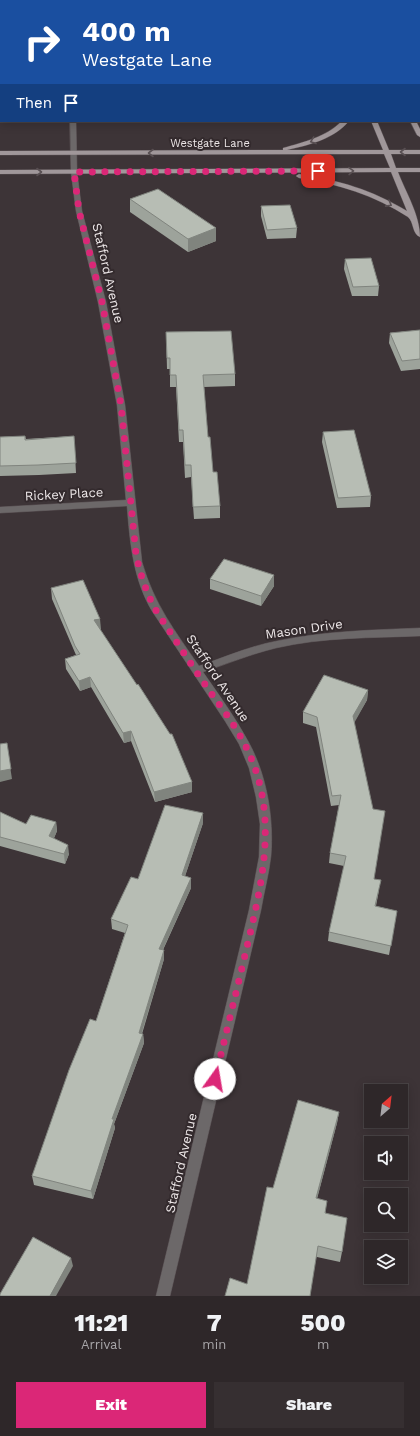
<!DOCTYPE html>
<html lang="en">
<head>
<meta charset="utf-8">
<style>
  :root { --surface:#2e2729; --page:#362f31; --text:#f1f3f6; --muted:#a7a5a8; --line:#494446; --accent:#db2777 }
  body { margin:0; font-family:"Work Sans",sans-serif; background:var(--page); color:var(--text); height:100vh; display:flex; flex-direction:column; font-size:15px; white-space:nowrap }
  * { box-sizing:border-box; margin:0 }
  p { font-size:13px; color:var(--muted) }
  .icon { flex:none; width:22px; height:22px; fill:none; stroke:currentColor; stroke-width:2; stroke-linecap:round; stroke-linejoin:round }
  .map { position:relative; height:1296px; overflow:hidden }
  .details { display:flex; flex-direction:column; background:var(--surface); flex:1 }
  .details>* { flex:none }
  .top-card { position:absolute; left:0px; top:0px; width:420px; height:122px; box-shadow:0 2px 10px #0003,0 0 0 1px var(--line); background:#1a4fa0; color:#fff; overflow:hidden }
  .needle { width:26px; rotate:28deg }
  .controls { position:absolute; left:364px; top:1084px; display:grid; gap:8px }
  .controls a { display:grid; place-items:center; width:44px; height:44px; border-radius:0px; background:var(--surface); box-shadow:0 2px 10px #0003,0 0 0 1px var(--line); font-size:20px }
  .pin { position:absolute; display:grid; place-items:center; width:34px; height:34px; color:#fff; margin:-17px; border-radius:8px; box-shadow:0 2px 6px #0006 }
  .me { position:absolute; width:44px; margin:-22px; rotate:13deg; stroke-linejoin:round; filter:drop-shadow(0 0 3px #0008) }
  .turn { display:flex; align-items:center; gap:14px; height:84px; padding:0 16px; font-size:18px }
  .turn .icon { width:52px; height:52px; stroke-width:2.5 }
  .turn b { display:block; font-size:28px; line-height:34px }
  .then { display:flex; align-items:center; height:38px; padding:0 16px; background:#0003; gap:8px; font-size:15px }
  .eta { display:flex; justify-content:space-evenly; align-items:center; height:68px; text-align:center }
  .eta b { font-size:24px; font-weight:800; line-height:28px }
  .button { display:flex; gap:8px; margin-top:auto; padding:8px 16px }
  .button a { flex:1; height:46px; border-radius:0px; background:var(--accent); color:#fff; font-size:16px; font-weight:800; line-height:46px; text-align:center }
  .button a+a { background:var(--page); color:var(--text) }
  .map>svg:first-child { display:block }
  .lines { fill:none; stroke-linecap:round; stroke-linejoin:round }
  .minor-casing { stroke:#595053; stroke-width:1 }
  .major-casing { stroke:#595053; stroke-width:1 }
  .minor { fill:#6c6869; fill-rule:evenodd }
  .major { fill:#a0979a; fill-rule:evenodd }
  .rail-casing { stroke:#8c8487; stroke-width:3 }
  .rail { stroke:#332a2d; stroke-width:2; stroke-dasharray:5.5; stroke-linecap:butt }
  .wall { fill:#9da39b }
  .shaded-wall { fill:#80847e }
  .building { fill:#b7bdb4; stroke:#80847e }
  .oneway { stroke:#595053 }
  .route { stroke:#db2777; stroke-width:7; stroke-dasharray:0 12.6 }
  .labels { text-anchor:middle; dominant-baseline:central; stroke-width:4; stroke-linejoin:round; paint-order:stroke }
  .far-street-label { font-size:11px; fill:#ece6e7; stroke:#332a2d }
  .street-label { font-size:13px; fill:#ece6e7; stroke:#332a2d }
</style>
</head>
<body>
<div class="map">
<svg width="420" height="1296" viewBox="0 0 420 1296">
  <rect width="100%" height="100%" fill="#3d3437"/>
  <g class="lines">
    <g class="minor-casing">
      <g id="minor">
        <rect x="64" y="0" width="6" height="1"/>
        <path d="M70,121H76L77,172L82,211L106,302L125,405L142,562C154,604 175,631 199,666C225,657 250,646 277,641C324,631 372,630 420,628V636C372,638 323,637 276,648C251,654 227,664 203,672C219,695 235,717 248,741C267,775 274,818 271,856C269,874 264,892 261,910L170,1296H156L249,910L259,857L260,824L256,797L249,768L239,744L225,721L152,611C133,579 130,543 127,506L0,513V507L126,500L117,405L98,302L76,211L71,172Z"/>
      </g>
    </g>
    <g class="major-casing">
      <g id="major">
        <path d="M324,0H330L331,1H325Z"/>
        <path d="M358,0H364L365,1H359Z"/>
        <rect x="419" y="114" width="1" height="5"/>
        <path d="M342,121H349C334,139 309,145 287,150H383L371,121H377L389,150H420V154H391L396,168H420V172H398C406,193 420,215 420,237C412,234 414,222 408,217C374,195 338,184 299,178L296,176L299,174C341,181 370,189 407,211L391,172L0,174V170L390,168L384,154L0,155V151L283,150V148C304,142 326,137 342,121Z"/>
        <path d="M410,121H416L420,129V137L417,135Z"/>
      </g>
    </g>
    <use href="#minor" class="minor"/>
    <use href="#major" class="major"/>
    <g class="rail-casing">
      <path id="rail" d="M419,47L420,49"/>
    </g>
    <use href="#rail" class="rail"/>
  </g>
  <g class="wall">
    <path d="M0,0H39V1H1V12H0Z"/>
    <rect x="232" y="0" width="49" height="1"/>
    <rect x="0" y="55" width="1" height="31"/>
    <path d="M100,121H159L100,122Z"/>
    <path d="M130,199L216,228V241L188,252L130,212Z"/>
    <path d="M261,206L297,228L296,238L267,239L261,216Z"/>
    <path d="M345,259L379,286L378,296H352L344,269Z"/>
    <path d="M420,330V369L401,371L389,343L390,333Z"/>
    <path d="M166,332L235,374V386L204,387L208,437L213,472L220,506V518L194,519L191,477L185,478L183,442H179L176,387H170V369H167Z"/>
    <path d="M323,432L371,496L370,507L337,508L322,442Z"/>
    <path d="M25,436L26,439L74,436L76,473L39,475L0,476V437Z"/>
    <path d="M210,579L274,586L261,606L210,589Z"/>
    <path d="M51,588L101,629H100L192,782V792L155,802L131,741L124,743L91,687L80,691L66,669L65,659L76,655L52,599Z"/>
    <path d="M368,690L367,700L354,722L374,879L379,890L376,906L397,911L389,955L328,941L329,932L344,866L329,863L330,853L339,805L331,806L316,727L303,723V712Z"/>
    <path d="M0,812L26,824L56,822L57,831L54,838L69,854L65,864L0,846Z"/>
    <path d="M203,823L185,876L191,878V888L163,950L164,959L142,1034H143L144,1043L114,1124L115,1128L93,1199L34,1185L32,1176L96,1021L125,933L112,929L111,919L138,879Z"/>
    <path d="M339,1112L337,1123L317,1199L326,1213L342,1252L340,1262L317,1257L273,1188Z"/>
  </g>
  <g class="shaded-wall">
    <path d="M216,228V241L188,252V239Z"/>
    <path d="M274,575V586L261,606V596Z"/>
    <path d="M100,619L101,629L95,630L94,620Z"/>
    <path d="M90,677L91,687L80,691L79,681Z"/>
    <path d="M368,690L367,700L352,727L353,716Z"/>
    <path d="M131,731V741L124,743L123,733Z"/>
    <path d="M8,753L12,779L0,782V771Z"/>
    <path d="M192,782V792L155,802L154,792Z"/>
    <path d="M203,813V823L182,885V875Z"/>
    <path d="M56,822L57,831L51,845L49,836Z"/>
    <path d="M68,845L69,854L65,864L64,854Z"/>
    <path d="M191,878V888L159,958V949Z"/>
    <path d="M164,950V959L139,1042V1033Z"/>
    <path d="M143,1034L144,1043L114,1124L115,1128L93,1199L91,1191L112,1119Z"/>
    <path d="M339,1112L337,1123L314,1209L316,1198Z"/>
    <path d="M71,1258L73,1266L56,1296H50Z"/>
  </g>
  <g class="building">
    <path d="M0,0H38V1H1V2H0Z"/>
    <path d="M104,0H126L127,1H104Z"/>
    <rect x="0" y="55" width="1" height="22"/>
    <path d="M158,189L216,228L188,239L130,199Z"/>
    <path d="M290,205L297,228L267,230L261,206Z"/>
    <path d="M371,258L379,286L353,287L345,259Z"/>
    <path d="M420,330V359L402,361L390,333Z"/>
    <path d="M231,331L235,374L203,375L208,437H210L213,472H217L220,506L193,507L191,465H185L183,430H179L176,375H170V358H167L166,332Z"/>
    <path d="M354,430L371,496L338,498L323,432Z"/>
    <path d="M25,436V440L74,436L76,463L38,465L0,466V437Z"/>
    <path d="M224,559L274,575L261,596L210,579Z"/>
    <path d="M83,580L100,619L94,620L137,685L138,684L170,734H172L192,782L154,792L131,731L123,733L90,677L79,681L65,659L80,654L75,646L51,588Z"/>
    <path d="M324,675L368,690L353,716L373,809L385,811L374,879L381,880L375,906L397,911L391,946L329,932L346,856L330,853L341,795L332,796L317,717L303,712Z"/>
    <path d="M7,743L11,769L0,771V744Z"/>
    <path d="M165,805L203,813L182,875L191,878L159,949L164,950L139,1033L143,1034L112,1119H114L91,1191L32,1176L69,1070L90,1019L96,1021L128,925L111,919L131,877L138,879Z"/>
    <path d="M0,812L26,824L31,815L56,822L49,836L68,845L64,854L0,837Z"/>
    <path d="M298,1100L339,1112L316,1198L327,1201L325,1213L347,1218L342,1252L318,1246L310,1296H225L230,1278L247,1284L267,1187L273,1188Z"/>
    <path d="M33,1237L71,1258L50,1296H0V1294Z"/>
  </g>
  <defs><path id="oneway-chevron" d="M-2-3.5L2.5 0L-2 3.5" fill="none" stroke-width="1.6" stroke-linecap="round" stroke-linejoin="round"/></defs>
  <g class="oneway">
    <use href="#oneway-chevron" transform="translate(313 141) rotate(160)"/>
    <use href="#oneway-chevron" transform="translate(403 152) rotate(180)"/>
    <use href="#oneway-chevron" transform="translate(151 153) rotate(180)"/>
    <use href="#oneway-chevron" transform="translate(351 171) rotate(-1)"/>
    <use href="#oneway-chevron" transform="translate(39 172)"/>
    <use href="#oneway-chevron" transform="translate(389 204) rotate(29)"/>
  </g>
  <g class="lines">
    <path class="route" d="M215,1079C225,1038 235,997 245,955C262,883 281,813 244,743C232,720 216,701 202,680C186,657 171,633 155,609C146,591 140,574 136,554L121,405L102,302L79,211L74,172L318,171"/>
  </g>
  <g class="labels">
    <g class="far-street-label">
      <text x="210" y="143">Westgate Lane</text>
    </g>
    <g class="street-label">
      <text transform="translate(108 273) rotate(77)">Stafford Avenue</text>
      <text transform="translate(64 494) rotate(-3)">Rickey Place</text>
      <text transform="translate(304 629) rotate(-8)">Mason Drive</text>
      <text transform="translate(218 678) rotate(56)">Stafford Avenue</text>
      <text transform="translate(181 1163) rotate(-77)">Stafford Avenue</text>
    </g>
  </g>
</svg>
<div class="controls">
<a><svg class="needle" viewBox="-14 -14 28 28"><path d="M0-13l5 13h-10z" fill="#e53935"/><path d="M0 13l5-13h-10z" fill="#a7a5a8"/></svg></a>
<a><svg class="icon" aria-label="sound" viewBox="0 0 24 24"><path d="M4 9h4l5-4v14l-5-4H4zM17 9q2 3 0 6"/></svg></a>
<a><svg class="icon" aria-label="search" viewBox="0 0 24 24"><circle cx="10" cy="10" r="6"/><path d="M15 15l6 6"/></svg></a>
<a><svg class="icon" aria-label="layers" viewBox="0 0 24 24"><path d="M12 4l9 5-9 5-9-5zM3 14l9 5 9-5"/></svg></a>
</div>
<div class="pin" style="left:318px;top:171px;background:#d93025"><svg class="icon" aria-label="arrive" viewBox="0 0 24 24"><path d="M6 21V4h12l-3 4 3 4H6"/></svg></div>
<svg class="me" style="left:215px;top:1079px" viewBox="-20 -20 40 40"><circle r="19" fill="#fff"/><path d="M0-13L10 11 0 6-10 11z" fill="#db2777"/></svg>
<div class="top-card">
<div class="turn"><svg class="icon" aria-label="right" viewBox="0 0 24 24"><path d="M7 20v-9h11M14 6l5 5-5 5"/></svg><div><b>400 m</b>Westgate Lane</div></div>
<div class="then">Then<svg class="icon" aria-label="arrive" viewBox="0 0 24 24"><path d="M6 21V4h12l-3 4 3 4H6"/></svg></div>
</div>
</div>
<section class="details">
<div class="eta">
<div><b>11:21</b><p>Arrival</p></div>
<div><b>7</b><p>min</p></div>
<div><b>500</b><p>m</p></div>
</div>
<div class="button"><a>Exit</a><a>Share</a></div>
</section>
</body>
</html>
